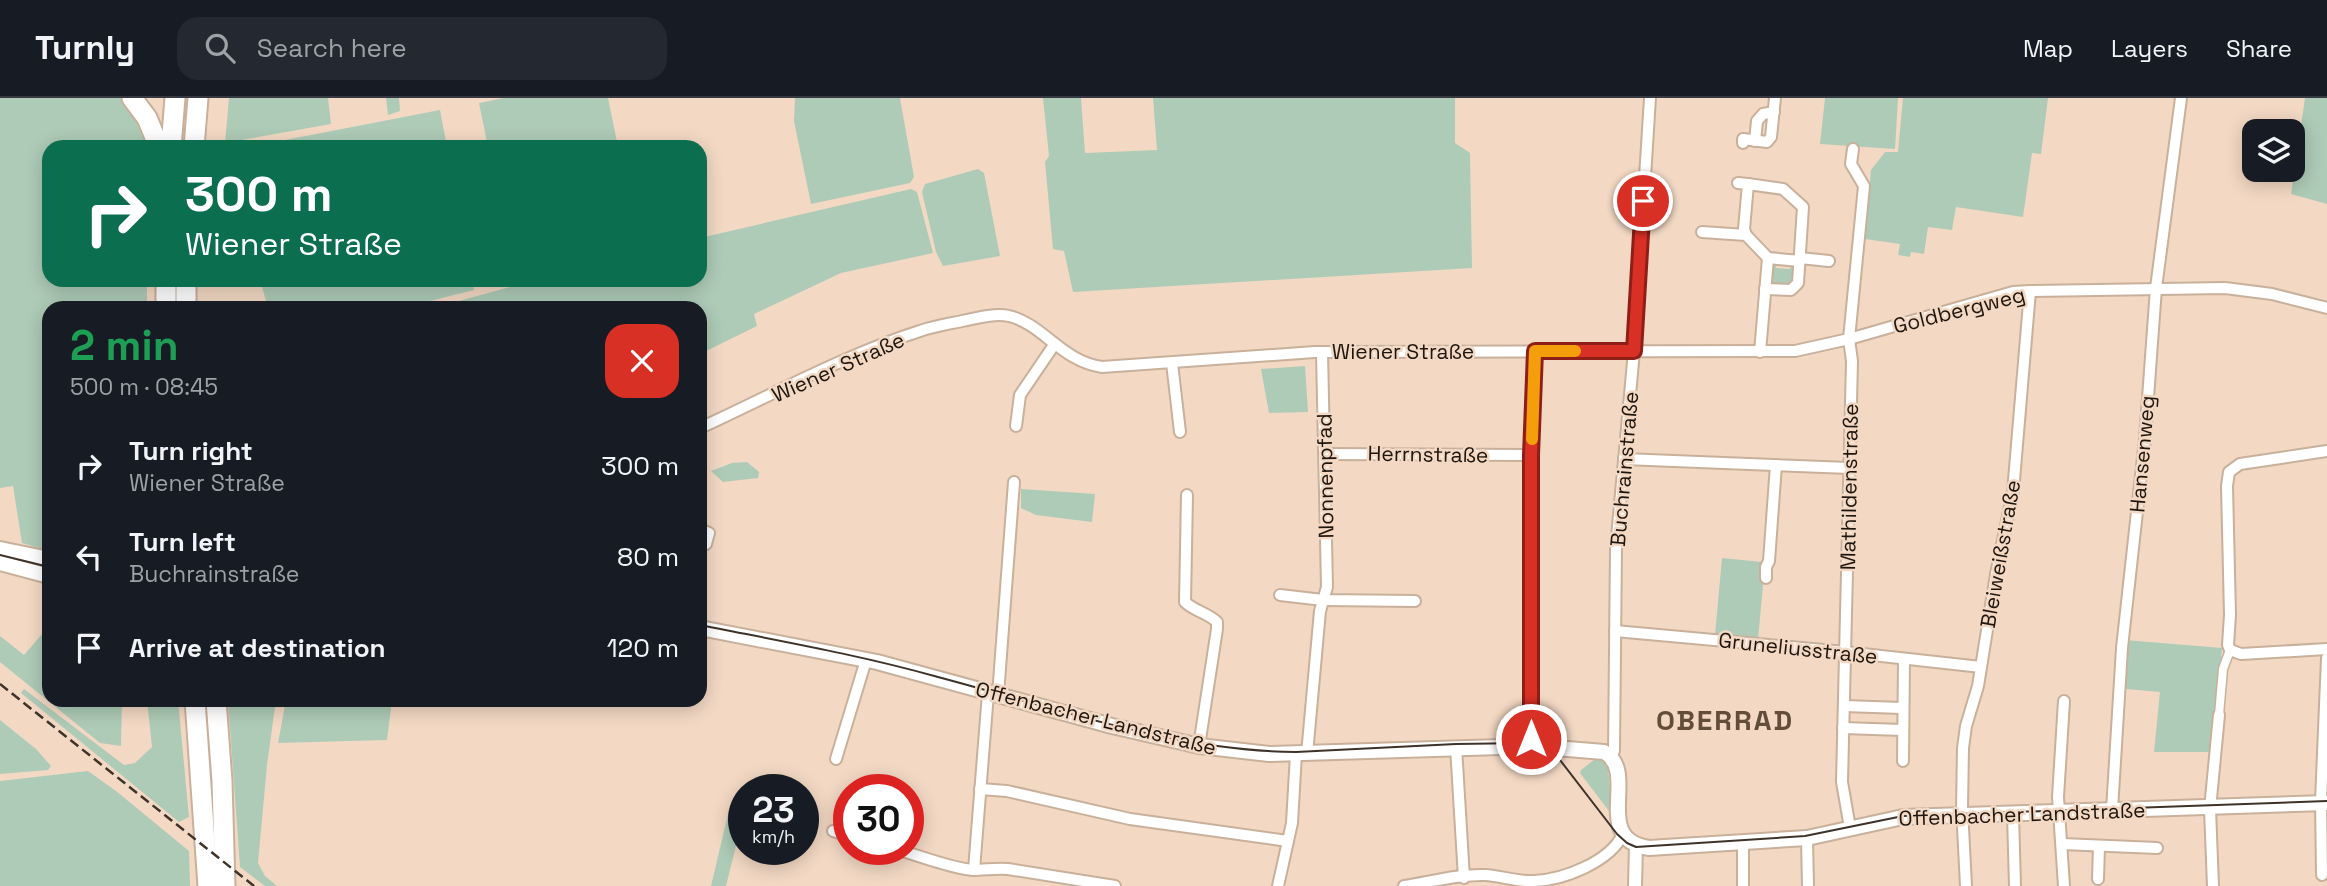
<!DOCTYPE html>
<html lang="en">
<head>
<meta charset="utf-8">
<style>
  :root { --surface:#171b24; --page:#242831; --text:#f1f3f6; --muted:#9ea1a6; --line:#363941 }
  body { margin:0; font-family:"Space Grotesk",sans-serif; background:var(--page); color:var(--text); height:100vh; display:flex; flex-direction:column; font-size:26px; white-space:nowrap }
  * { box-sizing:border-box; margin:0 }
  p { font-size:23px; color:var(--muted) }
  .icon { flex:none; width:38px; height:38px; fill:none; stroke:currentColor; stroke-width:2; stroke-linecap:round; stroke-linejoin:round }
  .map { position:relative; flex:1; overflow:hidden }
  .details { position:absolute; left:42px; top:203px; width:665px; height:406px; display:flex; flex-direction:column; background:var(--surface); border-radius:21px; box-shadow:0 4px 18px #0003 }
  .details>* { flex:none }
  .top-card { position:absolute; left:42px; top:42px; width:665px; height:147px; border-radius:21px; box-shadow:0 4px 18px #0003; background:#0b6e4f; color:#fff; overflow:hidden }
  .buttons { position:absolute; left:2242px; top:21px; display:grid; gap:14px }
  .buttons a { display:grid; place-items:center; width:63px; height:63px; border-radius:14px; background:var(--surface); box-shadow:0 4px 18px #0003; font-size:35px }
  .speed { position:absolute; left:728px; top:676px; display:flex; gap:14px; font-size:35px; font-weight:700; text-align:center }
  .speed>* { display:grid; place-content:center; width:91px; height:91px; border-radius:50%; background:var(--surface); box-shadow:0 4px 18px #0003; line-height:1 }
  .speed small { font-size:18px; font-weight:400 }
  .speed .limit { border:10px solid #d22; background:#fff; color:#111 }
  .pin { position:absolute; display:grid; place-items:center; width:60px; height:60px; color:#fff; margin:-30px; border:4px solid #fff; border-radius:50%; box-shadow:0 2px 7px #0007 }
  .me { position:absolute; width:77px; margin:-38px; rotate:0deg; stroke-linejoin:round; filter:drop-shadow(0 0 5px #0008) }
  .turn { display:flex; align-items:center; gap:24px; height:147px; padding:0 28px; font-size:32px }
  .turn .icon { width:91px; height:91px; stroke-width:2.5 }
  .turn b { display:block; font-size:49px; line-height:60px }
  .round { display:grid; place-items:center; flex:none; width:74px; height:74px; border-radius:21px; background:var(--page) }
  .headline { display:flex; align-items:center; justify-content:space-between; height:119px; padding:0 28px }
  h1 { font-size:42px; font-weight:600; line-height:52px; color:#1e9e55 }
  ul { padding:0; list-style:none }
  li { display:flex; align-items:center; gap:21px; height:91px; padding:0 28px }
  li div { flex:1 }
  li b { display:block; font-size:26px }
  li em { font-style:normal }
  header { display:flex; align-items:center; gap:42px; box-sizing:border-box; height:98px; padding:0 35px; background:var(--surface); border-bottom:2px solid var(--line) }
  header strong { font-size:33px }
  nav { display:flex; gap:38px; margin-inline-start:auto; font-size:24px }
  .search { width:490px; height:63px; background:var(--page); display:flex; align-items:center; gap:18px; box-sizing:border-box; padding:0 24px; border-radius:21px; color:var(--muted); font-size:26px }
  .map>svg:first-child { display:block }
  .green { fill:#aecbb7 }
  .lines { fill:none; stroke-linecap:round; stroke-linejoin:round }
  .pedestrian-casing { stroke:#c8b09b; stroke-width:11 }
  .minor-casing { stroke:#c8b09b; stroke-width:14 }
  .tertiary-casing { stroke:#c8b09b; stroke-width:16 }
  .secondary-casing { stroke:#c8b09b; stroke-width:18 }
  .motorway-casing { stroke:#c8b09b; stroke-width:23 }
  .pedestrian { stroke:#fff; stroke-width:8 }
  .minor { stroke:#fff; stroke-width:10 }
  .tertiary { stroke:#fff; stroke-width:12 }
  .secondary { stroke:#fff; stroke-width:14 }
  .motorway { stroke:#fff; stroke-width:19 }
  .tram { stroke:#3e3229; stroke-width:2 }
  .rail { stroke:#3e3229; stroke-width:2.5; stroke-dasharray:10 5; stroke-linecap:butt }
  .route-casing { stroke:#8d1f18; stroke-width:18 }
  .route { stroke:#d93025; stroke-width:12 }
  .slow { stroke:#f59e0b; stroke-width:12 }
  .labels { text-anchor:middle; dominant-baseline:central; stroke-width:5; stroke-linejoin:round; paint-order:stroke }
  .street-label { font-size:21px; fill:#1e150d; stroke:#f3d9c4 }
  .district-label { font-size:28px; font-weight:bold; letter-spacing:2px; fill:#624d3b; stroke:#f3d9c4 }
</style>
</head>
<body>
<header>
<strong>Turnly</strong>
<div class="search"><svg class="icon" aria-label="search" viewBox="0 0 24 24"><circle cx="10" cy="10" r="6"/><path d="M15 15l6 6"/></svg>Search here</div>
<nav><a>Map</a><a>Layers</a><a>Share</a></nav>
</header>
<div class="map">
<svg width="2327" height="788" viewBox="0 0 2327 788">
  <rect width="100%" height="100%" fill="#f3d9c4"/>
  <g class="green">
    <path d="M0,0H120L131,12L147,49H49V182H147V210H49V453L22,445L13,388L0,390Z"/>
    <path d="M229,0H328L331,26L225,45Z"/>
    <path d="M386,0H399L400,13L388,17Z"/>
    <path d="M504,0H608L618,49H488L479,5Z"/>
    <path d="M795,0H900L914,79L910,85L811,106L794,23Z"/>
    <path d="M1043,0H1081L1085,55L1157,52L1153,0H1455V45L1470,55L1472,170L1073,194L1064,153L1053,151L1045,64L1049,58Z"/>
    <path d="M1825,0H1898L1895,51L1820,46Z"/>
    <path d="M1903,0H2048L2041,56L2032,55L2023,119L1956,109L1952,132L1928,129L1924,156L1911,154L1910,159L1898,157L1900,146L1865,141L1871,72L1885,54H1898Z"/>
    <path d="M2305,0H2327V106L2291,96Z"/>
    <path d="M440,12L447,49H249Z"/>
    <path d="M978,71L984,75L1000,158L943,168L936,154L922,94L925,86Z"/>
    <path d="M911,91L917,94L933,155L841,175L754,216L757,228L700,256V210H433L514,188L513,182H700V140Z"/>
    <path d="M1775,164L1776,170L1790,171L1791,165L1795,167L1793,187L1771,186V166Z"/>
    <path d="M260,182H472L474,192L402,210H268Z"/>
    <path d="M1305,268L1308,314L1269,315L1261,271Z"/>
    <path d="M747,364L759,374L758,380L723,384L711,373L732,365Z"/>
    <path d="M1021,391L1095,396L1092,424L1036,417L1021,410Z"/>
    <path d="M1722,460L1762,464L1763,487L1758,542L1715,537Z"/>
    <path d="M49,528V602H122L121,648L100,645L0,564V538L24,557Z"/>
    <path d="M2125,542L2222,550L2212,654H2154L2160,594L2126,591L2122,586Z"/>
    <path d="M24,591L124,667L135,665L152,649L147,602H178L189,719L179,724L21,595Z"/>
    <path d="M228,602H276L267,667L258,765L265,778L277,788H265L240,769Z"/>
    <path d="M286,602H392L387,642L278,645Z"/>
    <path d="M0,622L36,651L51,668L48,672L0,676Z"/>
    <path d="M1595,661L1605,663L1608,668L1612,717L1580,675L1581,672Z"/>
    <path d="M88,673L116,693L189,753L190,788H0V683Z"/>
    <path d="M729,712L744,716L726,788H711Z"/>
  </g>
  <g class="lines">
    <g class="pedestrian-casing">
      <path id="pedestrian" d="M2219,617L2223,571L2230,552"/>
    </g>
    <g class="minor-casing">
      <g id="minor">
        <path d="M1755,43L1757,23L1763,16L1774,14"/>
        <path d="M1743,45V41L1767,44L1771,39L1775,0"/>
        <path d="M1738,85L1748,86L1744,131L1746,137"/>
        <path d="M1748,86L1783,91L1803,109L1798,185L1791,192L1765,191"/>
        <path d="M1702,134L1746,137L1768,160L1800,163"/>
        <path d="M1800,160L1829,163"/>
        <path d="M1760,254L1768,160"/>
        <path d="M1172,265L1180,334"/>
        <path d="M1016,328L1020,297L1054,247"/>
        <path d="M700,330C770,298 847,256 920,233C934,228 948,226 962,223C977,220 994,215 1009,218C1043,226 1061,263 1102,269L1315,254L1795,253L1849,241L2013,194L2030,193L2225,190L2272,196L2327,210"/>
        <path d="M2327,353L2240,366L2229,374L2227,388L2230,517L2228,547L2230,552L2241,556L2327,551"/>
        <path d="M1325,356L1531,357"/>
        <path d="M1624,361L1849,370"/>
        <path d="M1187,397L1185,504C1194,513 1208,515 1217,524V531L1199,648"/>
        <path d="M700,431L709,435L706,446L700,448"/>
        <path d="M1766,480V469L1769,463L1776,367"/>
        <path d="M1280,497L1323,502L1415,503"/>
        <path d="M1615,533L1845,554L1981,569"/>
        <path d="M998,597L1014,384"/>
        <path d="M2064,603L2058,699L2064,788"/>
        <path d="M1844,608L1902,610"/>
        <path d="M1843,630L1902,632"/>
        <path d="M1531,648V357L1535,253"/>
        <path d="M1456,649L1464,780"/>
        <path d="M1307,656L1320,513L1327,489L1322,254"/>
        <path d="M1611,658L1614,653L1616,450L1634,253L1650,0"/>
        <path d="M836,661L866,562"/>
        <path d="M1903,663L1904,561"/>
        <path d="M980,691L1007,693L1130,721L1288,743"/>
        <path d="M2112,712L2122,550L2145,341L2156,190L2181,0"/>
        <path d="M2013,716L2015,788"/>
        <path d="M1850,730L1842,684L1852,263L1849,241L1864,88L1851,66L1853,51"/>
        <path d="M833,733L849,738"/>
        <path d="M1807,740L1808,788"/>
        <path d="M2062,746L2157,750"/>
        <path d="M896,751C917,757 953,771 973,772C985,772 996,770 1008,771L1115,788"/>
        <path d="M974,772L988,595"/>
        <path d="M2322,777L2321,703L2327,560"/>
        <path d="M2098,781L2099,748"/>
        <path d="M1278,788L1292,725L1296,656"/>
        <path d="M1404,788C1430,784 1459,776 1485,777C1502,778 1517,784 1534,783C1563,782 1610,764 1623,736"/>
        <path d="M1743,788V744"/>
        <path d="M1966,788L1962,710L1963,650L1966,628L1978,588L1996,476L2013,394L2030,193"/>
        <path d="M2213,788L2210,711L2219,617"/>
      </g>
    </g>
    <g class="tertiary-casing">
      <path id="tertiary" d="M1635,788L1636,747"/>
    </g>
    <g class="secondary-casing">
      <g id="secondary">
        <path d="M0,451L49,461"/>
        <path d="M0,465L49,478"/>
        <path d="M700,530L877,564L1112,628L1199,648L1269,656L1531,648L1604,654C1640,674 1590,741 1649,750L1807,740L1903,719L2327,705"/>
      </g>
    </g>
    <g class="motorway-casing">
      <g id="motorway">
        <path d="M132,0L147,20L159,49"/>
        <path d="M171,49L175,0"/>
        <path d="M194,49L198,0"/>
        <path d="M186,182V210"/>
        <path d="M166,210V182"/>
        <path d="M195,602L208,788"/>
        <path d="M216,602L222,683L225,788"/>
      </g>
    </g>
    <use href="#pedestrian" class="pedestrian"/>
    <use href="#minor" class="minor"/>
    <use href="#tertiary" class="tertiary"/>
    <use href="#secondary" class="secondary"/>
    <use href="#motorway" class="motorway"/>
    <g class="tram">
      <path d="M0,457L49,469"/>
      <path d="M700,527C780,543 860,557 938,579C1055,610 1174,653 1296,654L1456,646L1531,645L1545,648L1560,662L1617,736L1627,745L1636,749L1805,738L1903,718L2327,703"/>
    </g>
    <path class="rail" d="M0,586L254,788"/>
  </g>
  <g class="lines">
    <g class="route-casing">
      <path id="route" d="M1531,641V357L1535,253H1634L1643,103"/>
    </g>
    <use href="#route" class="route"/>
    <path class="slow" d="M1532,341L1535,253H1575"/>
  </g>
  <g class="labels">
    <g class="street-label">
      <text transform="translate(1959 212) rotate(-14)">Goldbergweg</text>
      <text x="1403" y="253">Wiener Straße</text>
      <text transform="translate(838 269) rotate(-24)">Wiener Straße</text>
      <text transform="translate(1428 356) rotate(1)">Herrnstraße</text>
      <text transform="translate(2142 356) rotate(-85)">Hansenweg</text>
      <text transform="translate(1624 371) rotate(-85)">Buchrainstraße</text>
      <text transform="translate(1325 378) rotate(-91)">Nonnenpfad</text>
      <text transform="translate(1849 389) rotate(-89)">Mathildenstraße</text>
      <text transform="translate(2000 456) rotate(-80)">Bleiweißstraße</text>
      <text transform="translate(1798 550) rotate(6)">Gruneliusstraße</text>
      <text transform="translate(1096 620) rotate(14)">Offenbacher Landstraße</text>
      <text transform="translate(2022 716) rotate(-2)">Offenbacher Landstraße</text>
    </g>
    <g class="district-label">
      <text x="1725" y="622">OBERRAD</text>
    </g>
  </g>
</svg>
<div class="buttons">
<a><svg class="icon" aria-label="layers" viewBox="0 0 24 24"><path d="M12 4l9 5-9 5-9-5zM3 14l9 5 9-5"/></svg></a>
</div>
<div class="speed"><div>23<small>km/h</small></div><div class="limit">30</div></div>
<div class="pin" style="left:1643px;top:103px;background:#d93025"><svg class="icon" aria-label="arrive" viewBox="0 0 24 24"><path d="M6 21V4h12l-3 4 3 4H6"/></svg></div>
<svg class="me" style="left:1531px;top:641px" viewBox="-20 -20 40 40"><circle r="17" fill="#d93025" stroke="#fff" stroke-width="3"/><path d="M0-11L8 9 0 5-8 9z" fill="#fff"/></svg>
<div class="top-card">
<div class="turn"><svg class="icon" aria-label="right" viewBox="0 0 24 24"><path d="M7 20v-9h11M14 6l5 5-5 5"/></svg><div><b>300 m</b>Wiener Straße</div></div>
</div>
<section class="details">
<div class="headline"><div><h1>2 min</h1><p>500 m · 08:45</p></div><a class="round" style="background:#d93025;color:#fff"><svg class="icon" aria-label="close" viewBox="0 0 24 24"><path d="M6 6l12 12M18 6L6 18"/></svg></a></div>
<ul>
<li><svg class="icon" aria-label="right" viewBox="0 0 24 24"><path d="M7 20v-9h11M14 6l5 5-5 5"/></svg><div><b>Turn right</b><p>Wiener Straße</p></div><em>300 m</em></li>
<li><svg class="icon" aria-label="left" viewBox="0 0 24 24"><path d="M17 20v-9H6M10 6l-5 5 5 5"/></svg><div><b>Turn left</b><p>Buchrainstraße</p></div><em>80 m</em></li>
<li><svg class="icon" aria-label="arrive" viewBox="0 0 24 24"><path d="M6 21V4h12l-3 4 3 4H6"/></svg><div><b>Arrive at destination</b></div><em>120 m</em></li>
</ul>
</section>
</div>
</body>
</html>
